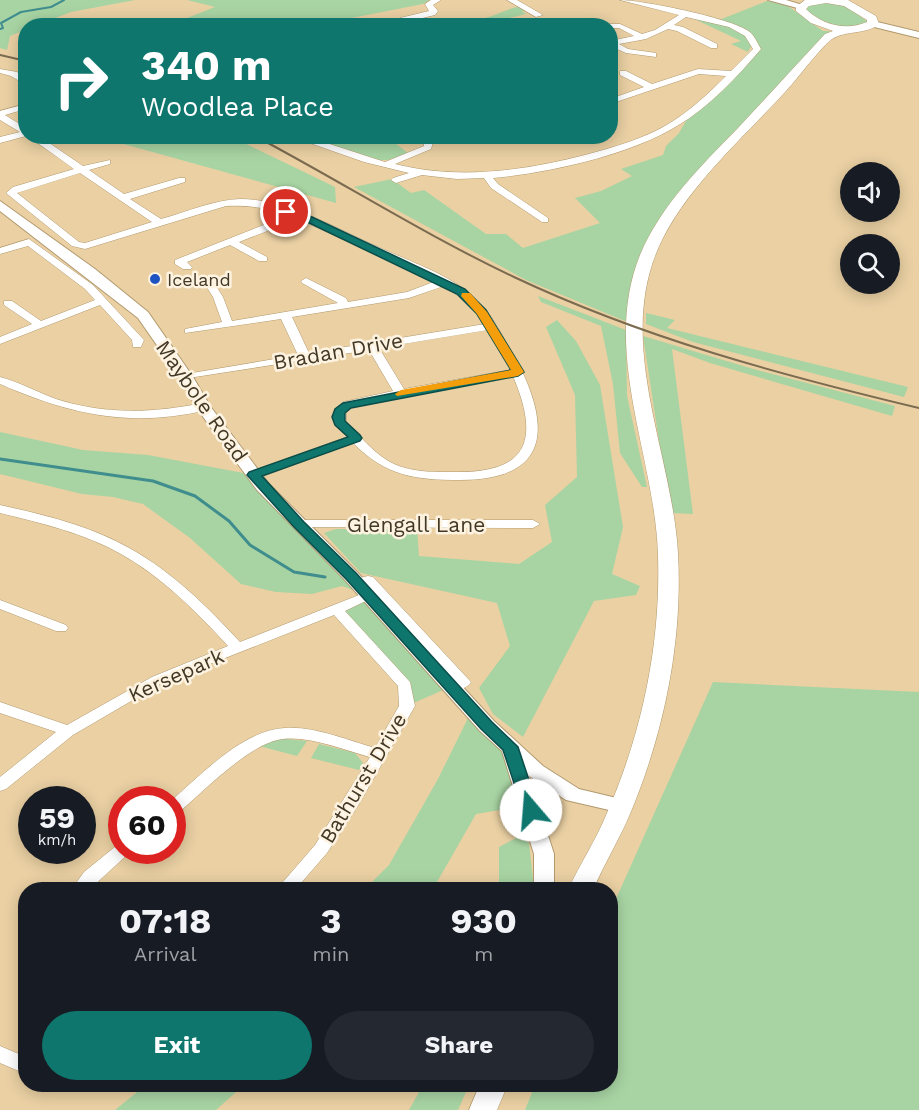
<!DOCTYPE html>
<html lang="en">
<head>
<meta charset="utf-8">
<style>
  :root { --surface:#171b24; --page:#242831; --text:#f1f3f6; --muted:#9ea1a6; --accent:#0f766e }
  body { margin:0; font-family:"Work Sans",sans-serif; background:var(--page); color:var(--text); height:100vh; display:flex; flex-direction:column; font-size:22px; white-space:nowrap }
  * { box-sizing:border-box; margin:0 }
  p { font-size:20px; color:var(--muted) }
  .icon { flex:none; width:33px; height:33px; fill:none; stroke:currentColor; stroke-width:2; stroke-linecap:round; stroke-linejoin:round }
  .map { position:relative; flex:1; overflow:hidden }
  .sheet { position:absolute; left:18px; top:882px; width:600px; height:210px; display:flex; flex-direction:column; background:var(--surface); border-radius:24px; box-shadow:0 3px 15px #0003 }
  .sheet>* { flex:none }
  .hud { position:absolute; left:18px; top:18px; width:600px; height:126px; border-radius:24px; box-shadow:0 3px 15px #0003; background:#0f766e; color:#fff; overflow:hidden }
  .tools { position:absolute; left:840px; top:162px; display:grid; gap:12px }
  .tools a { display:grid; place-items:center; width:60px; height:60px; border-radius:50%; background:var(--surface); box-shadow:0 3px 15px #0003; font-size:30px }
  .speed { position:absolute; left:18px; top:786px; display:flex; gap:12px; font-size:30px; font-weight:700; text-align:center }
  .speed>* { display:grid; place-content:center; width:78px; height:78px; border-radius:50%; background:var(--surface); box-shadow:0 3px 15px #0003; line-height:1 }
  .speed small { font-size:15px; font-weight:400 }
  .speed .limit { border:9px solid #d22; background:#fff; color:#111 }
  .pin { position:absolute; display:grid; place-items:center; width:51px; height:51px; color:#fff; margin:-26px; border:3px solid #fff; border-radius:50%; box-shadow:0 2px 6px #0007 }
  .me { position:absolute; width:66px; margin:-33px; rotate:342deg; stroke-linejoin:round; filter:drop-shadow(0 0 4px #0008) }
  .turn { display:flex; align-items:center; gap:21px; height:126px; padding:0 24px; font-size:27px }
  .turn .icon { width:78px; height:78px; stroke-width:2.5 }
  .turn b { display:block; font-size:42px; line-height:51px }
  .eta { display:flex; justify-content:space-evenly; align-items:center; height:102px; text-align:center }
  .eta b { font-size:36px; font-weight:700; line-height:42px }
  .button { display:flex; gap:12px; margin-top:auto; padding:12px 24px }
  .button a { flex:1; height:69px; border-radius:36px; background:var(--accent); color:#fff; font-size:24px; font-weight:700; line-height:69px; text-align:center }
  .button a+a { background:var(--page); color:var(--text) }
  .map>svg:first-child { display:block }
  .green { fill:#a8d4a3 }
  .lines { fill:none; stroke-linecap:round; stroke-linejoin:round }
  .stream-far1 { stroke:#408d8e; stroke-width:2 }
  .stream { stroke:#408d8e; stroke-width:3 }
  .minor-casing { stroke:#b29a6f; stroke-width:1 }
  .major-casing { stroke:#b29a6f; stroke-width:2 }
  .highway-casing { stroke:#b29a6f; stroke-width:1 }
  .minor { fill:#fff; fill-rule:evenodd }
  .major { fill:#fff; fill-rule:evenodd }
  .highway { fill:#fff; fill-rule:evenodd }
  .rail { stroke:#7b6b50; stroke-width:2 }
  .route { fill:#0f766e; stroke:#0a4d48; stroke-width:1.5 }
  .slow { fill:#f59e0b }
  .poi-dot { fill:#1e54c1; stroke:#fef3e1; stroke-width:2 }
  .labels { text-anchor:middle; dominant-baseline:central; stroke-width:5; stroke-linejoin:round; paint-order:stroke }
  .far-poi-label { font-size:18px; fill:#423826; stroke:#fef3e1; text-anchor:start }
  .street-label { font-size:21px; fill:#423826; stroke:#fef3e1 }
</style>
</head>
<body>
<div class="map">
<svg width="919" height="1110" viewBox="0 0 919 1110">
  <rect width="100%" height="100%" fill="#ead0a3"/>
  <g class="green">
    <path d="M0,0H135L71,12L37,25L26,26L25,30L10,36L7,50L0,48Z"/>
    <path d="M187,0H430L423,4L316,25H169L215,7Z"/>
    <path d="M767,1L785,4L823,31H829V36L672,209L635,311L625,321L526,280L354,187L392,179L411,193L424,190L486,234H506L523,248L600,223L575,198L601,191L632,176L621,169L663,155L666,146L679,133L690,114L756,49L752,38L719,20Z"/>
    <path d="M824,3L846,6L868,22C847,35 826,23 808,12L806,9L810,5Z"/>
    <path d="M522,6L529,10L522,11L526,14L509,18L517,23L492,25L481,19C496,16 508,8 522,6Z"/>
    <path d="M690,17C709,18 742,26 752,44L748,52L731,44L741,41Z"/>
    <path d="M125,136L232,137L335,187L336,203L120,143L119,139Z"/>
    <path d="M345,137H387L408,153L388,160H378L330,144L331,141Z"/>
    <path d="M538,296L626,330L627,396L647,487H642L620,453L613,384L601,326L541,302Z"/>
    <path d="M646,313L675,320L667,328L908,387L904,397L693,342L646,324Z"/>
    <path d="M557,320L576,341L600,385L623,527L612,574L640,586L636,595L594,601L523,737L493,714L479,688L510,646L497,603L361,573L324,533L336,529H417L419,556L519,564L552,542L545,505L577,477L575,395L546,327Z"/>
    <path d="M643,336L750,368L895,406L892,416L710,363L672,349L693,514L670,513Z"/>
    <path d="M0,432L83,450L148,455L254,475L452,686L407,706L405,685L336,609L367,595L342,586L312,594L276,592L241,584L190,538L143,504L113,497L82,494L0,474Z"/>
    <path d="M713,682L919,692V1110H525L535,1085L610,1084L611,910Z"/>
    <path d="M472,710L510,747L513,790L511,808L476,814L433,889L364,890L389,865L438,779Z"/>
    <path d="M277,738L307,741L297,756L259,746Z"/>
    <path d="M319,744L355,753L363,763L359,770L311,758Z"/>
    <path d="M520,836L529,843L534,889H499V847Z"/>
    <path d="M147,1084H244V1085L216,1110H115Z"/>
    <path d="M423,1085V1084L469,1085L458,1110H409Z"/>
  </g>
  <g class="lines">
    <path class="stream-far1" d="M0,29L3,28L1,23L21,12L51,7L64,0"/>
    <path class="stream" d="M0,459L153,481L195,496L229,521L250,545L294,572L325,577"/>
    <g class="minor-casing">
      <g id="minor">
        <path d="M431,0H441L433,5L438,11L435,15L406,22L401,26H392L400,18L429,11L425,4Z"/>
        <path d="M507,0H517L543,15L536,17Z"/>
        <path d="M620,0C642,0 737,19 751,33C755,37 758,44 761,49C737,77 709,107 677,126C630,155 548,173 493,178L498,184L548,218V222H542L491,188L484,178L457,179L422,175L396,183L391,180L393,178L409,173L364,162L290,136H305L385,162L424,146V140L421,136H431L434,139L431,149L395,164C458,180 522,171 585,155C614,147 644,139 670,123C691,110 709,93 726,76L699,74L610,104V99L644,87L620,75V71H626L652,84L698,69L731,71L753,49L745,36L729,27L686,17L674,25L683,27L717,44V48H711L677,31L668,29L646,39L619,44L628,49L656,53V57L626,53L610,46V41L634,36L619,28H610V26L597,24H620L642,34L655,30L679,15Z"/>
        <path d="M0,69L17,72L26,79V85L11,76L0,73Z"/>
        <path d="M26,104V109L5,115L26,128V136L0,143V137L20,132L0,120V111Z"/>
        <path d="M28,136H39L83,166L110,160V164L89,170L124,194L179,178H185V182L130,199L161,219C187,212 213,200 240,199C288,199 334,228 376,246C410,262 448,273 476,299C490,312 499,330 509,347C547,412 562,480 460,480C415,480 386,476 353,443L258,478H250L248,475L250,472L347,437L334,423V411L343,402L393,391L369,350L182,379L180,377L186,374L298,355L281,319L185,333V329L222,322L213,297L203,281L204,279H212L213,281L223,297L232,321L338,303L302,283L301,281L306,278L346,298L348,302L407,292L436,281L298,219L239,242L267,257V261H259L230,245L187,262L192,267L191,269H183L175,264V260L289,215C268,208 248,205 226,206L85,249L72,246L6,193L13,187L74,169ZM80,173L152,222L85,243L79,242L17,193ZM444,286L467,302L485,324L309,353L292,317L409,298ZM488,330L510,370L404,389L379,348ZM513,376C539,438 530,472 458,472C437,472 414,473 394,464C375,455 361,437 346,422V412L351,408L366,403Z"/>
        <path d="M29,239L93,285L144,340L141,347H133L132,340L100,305L0,344V337L32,324L4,305V301H12L41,321L95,300L85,289L28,246L0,254V248Z"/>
        <path d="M0,377C19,382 37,392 56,399C106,415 153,413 203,403L209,407L207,410C131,428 71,415 0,384Z"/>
        <path d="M0,505C45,515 91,526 131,549C172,572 208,607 240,642L364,593L372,592L365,585L357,587L350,583L352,580L368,576L373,577L471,682C467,689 454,692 447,690L445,686L447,682L454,680L376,596L345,611L410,682L415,706L359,804L327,853L295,890H276L315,845L370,757C343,750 311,736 283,739C251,742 203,792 178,813L172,815V800C202,774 243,730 285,728C314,726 347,740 375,748L399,706L398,686L334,615L162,683L73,735L6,789L0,791V777L56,732L0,713V702L67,725L152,677L228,646C197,612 162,577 121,554C84,533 41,523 0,513Z"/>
        <path d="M299,520H533L540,524L533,528L294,527L292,524L294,521Z"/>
        <path d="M0,600L66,625L68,628L66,631H56L0,609Z"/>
        <path d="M122,844V850H130L128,854L89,890H71L84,872L116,846Z"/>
        <path d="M0,1046L26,1057V1074L0,1063Z"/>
      </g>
    </g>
    <g class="major-casing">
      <g id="major">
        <path d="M768,0H786L806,6L801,9Z"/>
        <path d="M873,21L919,32V38L870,26L868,24Z"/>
        <path d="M0,201L95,269L148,312L193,377L210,406L269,484L357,572L494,721L543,766L579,789L629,801L632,806L629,811L622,813L566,800L529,776L554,854V890H534V854L502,751L480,731L345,580L257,490L198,410L179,377L138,318L0,211Z"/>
      </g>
    </g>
    <g class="highway-casing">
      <g id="highway">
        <path d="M805,0H848L876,16L879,24C866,35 846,30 832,39C820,48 798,78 786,91C744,137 692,182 663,238C612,338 672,450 678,553C683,641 664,733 630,814C619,840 604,864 593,890H568C580,864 596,840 607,813C642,733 661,643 658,555C655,456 601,352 640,255C661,205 701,166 738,128C767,97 796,65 825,34L833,31L811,23L796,11V7ZM826,3L844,6L867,20V22C846,31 822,25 806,9L809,6Z"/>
        <path d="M480,1084H508L497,1110H469Z"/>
      </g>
    </g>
    <use href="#minor" class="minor"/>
    <use href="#major" class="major"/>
    <use href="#highway" class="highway"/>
    <g class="rail">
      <path d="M0,55L26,61"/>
      <path d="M255,136C342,182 425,235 514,277C643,338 781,375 919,408"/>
    </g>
  </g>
  <path class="route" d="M286,209L312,217L465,289L486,310L524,372L518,376L351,408L345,413V421L360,435L362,438L360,441L262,476L304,522L356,573L492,722L518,747L539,810L537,815H525L523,810L503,750L481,729L346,579L294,527L247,475L249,472L348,437L335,425L332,417L335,409L343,403L511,370L477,314L457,294L305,221L282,214L281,212Z"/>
  <path class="slow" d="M462,293H470L487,312L524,372L518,376L397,396L395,394L401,390L511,370L477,314L461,296Z"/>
  <circle class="poi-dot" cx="155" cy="279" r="6"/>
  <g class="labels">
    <g class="far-poi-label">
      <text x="167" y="279">Iceland</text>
    </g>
    <g class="street-label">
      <text transform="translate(338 351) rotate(-10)">Bradan Drive</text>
      <text transform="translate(202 401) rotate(55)">Maybole Road</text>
      <text x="416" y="524">Glengall Lane</text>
      <text transform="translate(176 675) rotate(-24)">Kersepark</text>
      <text transform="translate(363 778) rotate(-59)">Bathurst Drive</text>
    </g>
  </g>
</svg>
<div class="tools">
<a><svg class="icon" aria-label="sound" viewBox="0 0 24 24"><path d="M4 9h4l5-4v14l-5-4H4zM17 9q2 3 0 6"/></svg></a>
<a><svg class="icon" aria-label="search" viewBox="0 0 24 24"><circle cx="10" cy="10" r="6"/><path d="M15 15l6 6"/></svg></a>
</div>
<div class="speed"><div>59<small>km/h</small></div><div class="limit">60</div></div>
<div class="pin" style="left:286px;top:212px;background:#d93025"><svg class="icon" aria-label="arrive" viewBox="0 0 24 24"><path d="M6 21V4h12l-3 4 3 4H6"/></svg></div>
<svg class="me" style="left:531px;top:810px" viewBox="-20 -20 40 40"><circle r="19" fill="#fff"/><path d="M0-13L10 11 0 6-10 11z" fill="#0f766e"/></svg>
<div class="hud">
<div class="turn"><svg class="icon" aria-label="right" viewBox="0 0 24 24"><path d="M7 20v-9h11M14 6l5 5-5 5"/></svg><div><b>340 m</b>Woodlea Place</div></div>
</div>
<section class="sheet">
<div class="eta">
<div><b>07:18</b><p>Arrival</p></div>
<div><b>3</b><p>min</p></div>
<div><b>930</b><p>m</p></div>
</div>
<div class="button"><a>Exit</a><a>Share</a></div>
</section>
</div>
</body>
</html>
